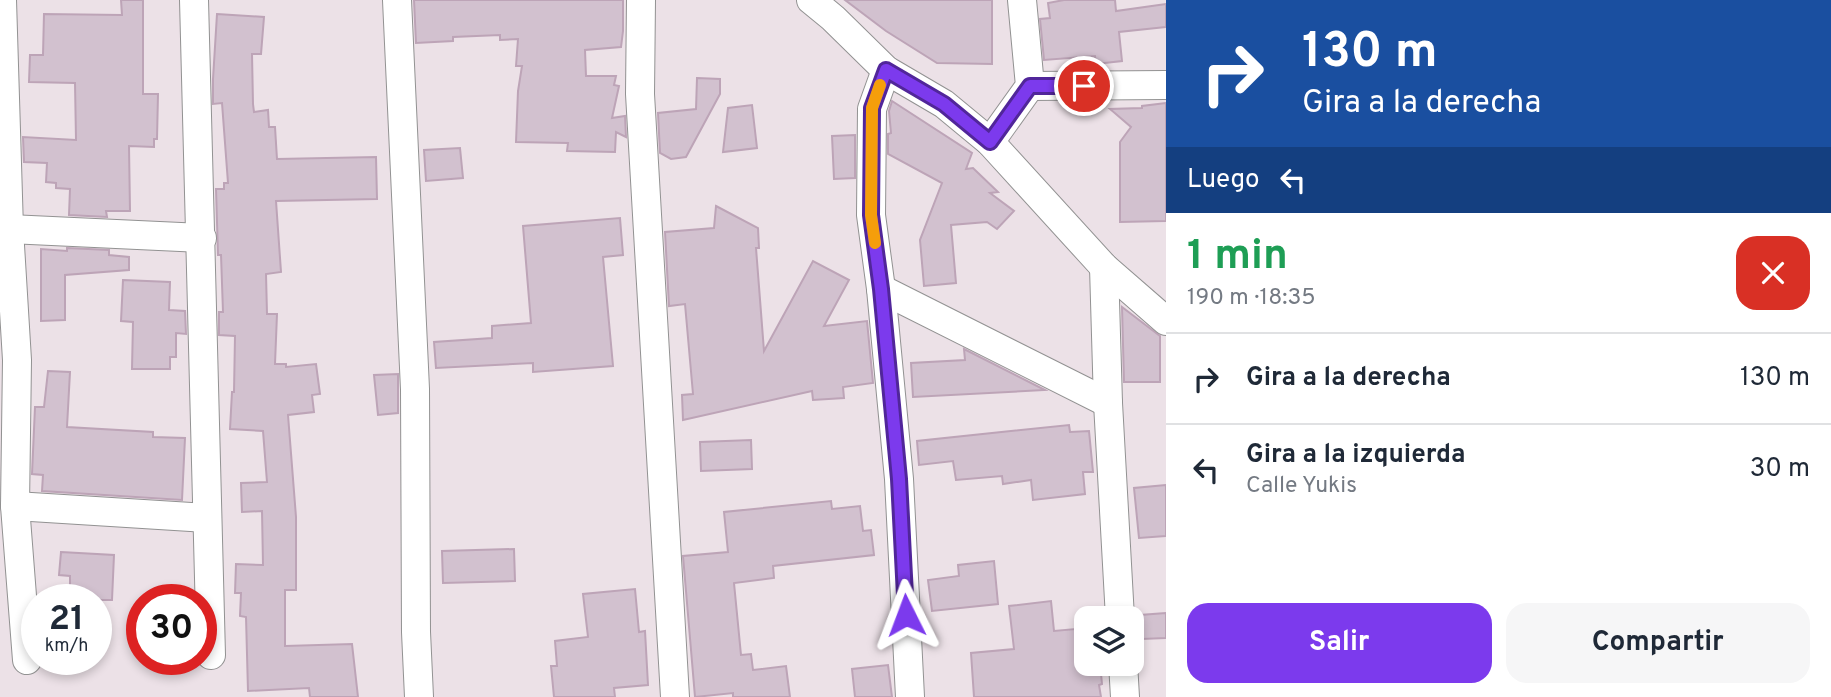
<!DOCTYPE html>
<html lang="es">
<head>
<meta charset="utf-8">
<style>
  :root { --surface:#fff; --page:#f6f6f7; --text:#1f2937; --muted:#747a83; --line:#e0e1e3; --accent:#7c3aed }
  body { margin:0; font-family:Overpass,sans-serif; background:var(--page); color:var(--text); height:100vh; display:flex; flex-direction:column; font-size:26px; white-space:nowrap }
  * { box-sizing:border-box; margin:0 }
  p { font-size:23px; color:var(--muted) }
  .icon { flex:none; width:38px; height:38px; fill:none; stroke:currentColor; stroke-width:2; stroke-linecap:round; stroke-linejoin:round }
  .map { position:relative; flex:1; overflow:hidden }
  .panel { display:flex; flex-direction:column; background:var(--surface); width:665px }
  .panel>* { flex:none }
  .top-card { background:#1a4fa0; color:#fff; overflow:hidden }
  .tools { position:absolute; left:1074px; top:606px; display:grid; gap:14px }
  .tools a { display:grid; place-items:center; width:70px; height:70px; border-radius:14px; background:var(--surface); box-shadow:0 4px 10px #0003; font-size:35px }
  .speed { position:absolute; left:21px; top:584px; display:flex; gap:14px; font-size:35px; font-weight:700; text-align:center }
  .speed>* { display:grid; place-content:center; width:91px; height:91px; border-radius:50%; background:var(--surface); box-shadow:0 4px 10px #0003; line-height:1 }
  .speed small { font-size:18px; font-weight:400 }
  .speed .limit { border:10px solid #d22; background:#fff; color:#111 }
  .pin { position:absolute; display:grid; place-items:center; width:60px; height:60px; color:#fff; margin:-30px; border:4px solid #fff; border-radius:50%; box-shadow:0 2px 7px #0007 }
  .me { position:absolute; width:77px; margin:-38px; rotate:357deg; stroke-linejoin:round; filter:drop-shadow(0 0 5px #0008) }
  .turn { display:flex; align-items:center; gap:24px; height:147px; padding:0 21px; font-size:32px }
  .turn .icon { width:91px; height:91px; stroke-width:2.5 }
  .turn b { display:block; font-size:49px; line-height:60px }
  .then { display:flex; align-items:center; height:66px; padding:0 21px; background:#0003; gap:14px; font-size:26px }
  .round { display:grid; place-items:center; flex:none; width:74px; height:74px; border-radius:21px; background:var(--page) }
  .headline { display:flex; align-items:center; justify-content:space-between; height:119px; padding:0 21px }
  h1 { font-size:42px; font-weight:700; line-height:52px; color:#1e9e55 }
  .action { display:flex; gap:14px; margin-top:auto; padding:14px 21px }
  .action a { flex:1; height:80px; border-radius:21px; background:var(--accent); color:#fff; font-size:28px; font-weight:700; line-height:80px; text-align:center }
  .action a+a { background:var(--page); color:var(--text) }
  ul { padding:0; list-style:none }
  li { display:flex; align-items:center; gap:21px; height:91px; padding:0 21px; border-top:2px solid var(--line) }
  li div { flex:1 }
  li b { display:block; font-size:26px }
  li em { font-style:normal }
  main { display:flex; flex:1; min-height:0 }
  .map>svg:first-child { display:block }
  .building { fill:#d2c1cf; stroke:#bda4b7; stroke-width:2 }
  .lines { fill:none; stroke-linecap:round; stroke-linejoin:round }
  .street-casing { stroke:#929292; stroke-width:30 }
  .street { stroke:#fff; stroke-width:28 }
  .route-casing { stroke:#51269a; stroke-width:18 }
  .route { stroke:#7c3aed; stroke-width:12 }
  .slow { stroke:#f59e0b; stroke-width:12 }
</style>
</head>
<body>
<main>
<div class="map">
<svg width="1166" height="697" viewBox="0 0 1166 697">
  <rect width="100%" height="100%" fill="#ece1e7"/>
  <g class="building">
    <path d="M121,0H143V94H158L157,139H154V147L129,146L130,211H106L107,217L69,215L70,189L56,188V183L46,182L47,163L24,162L23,137L76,140L75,83L29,82L30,55H43L44,14L122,15Z"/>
    <path d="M414,0H623V31L621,47L585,50L586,76H616L614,85L619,86L612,118L625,116L626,137L616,132L615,152L567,151L568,143L516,142L518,91L522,66H516L518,39L500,40V35L453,37V41L416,43Z"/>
    <path d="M845,0H992V64L937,63L886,31Z"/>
    <path d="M1064,0H1115L1116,11L1166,4V27L1119,32L1122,61L1096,64L1095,56L1044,60L1040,19L1050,18L1048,3Z"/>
    <path d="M217,14L264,17L261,54H252L253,104L254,112L268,110L269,127H275L277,159L376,157L377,199L276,201L281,272L266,274L267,314H277L275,364H286V367L316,364L320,394L312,395L314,412L288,415L296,517V590H285V646L352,644L358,697H310L309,688L248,691L246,617L240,616L241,593H235L236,564L263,565L262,511L242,512L241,483L267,482L263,431L230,429L232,392H234L235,336L219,335V312H223L221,255H218L216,189H224V183H228L222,103L213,104V79Z"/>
    <path d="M697,78L720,79V94L686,157L671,159L660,153L658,113L696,109Z"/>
    <path d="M892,101L972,153L966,169L973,168L998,192L990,193L1014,211L997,229L987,222L951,225L956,283L924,286L920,240L942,183L888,154V134L891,133L889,111Z"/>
    <path d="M1166,103V221L1120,222V142L1131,127L1110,109L1142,108V106Z"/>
    <path d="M752,105L757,148L723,152L728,108Z"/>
    <path d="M855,135V178L834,179L832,136Z"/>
    <path d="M460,148L463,178L426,181L424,150Z"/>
    <path d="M716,206L758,228L759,248H756L764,351L813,261L849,280L824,326L867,321L873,383L843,387L844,398L813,400L812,391L683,420L682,395L693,394L685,304L669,306L665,232L714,228Z"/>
    <path d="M620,218L623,255L603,257L613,366L533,372V363L436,368L434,342L492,338V326L531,323L523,226Z"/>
    <path d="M67,248L109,250V255L129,257V270L65,275V320L41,321V249L67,251Z"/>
    <path d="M123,280L170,282L169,310L185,311L186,334L176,333V357H170V369H132L133,322L121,321Z"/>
    <path d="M1122,307L1160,336V382H1124Z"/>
    <path d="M964,349L1045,390L913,397L911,363L965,360Z"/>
    <path d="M48,371L70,372L67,427L153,432V437L185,438L182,500L42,491L43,475L32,474L35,407H44Z"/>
    <path d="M398,374V413L378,415L374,375Z"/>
    <path d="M1069,425L1070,432L1089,431L1093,472H1083L1085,494L1033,500L1031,480L1003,484L1002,476L956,480L953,461L919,465L917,441Z"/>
    <path d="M751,440L752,469L701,471L700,442Z"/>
    <path d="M1166,485V536L1139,538L1134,488Z"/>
    <path d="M831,501L832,509L860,506L863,531L871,530L874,555L773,566L774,578L734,583L741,655L751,654L753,670L786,666L790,697H733V693L695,697L683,556L728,552L724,512Z"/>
    <path d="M514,549L515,581L443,583L442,551Z"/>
    <path d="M61,552L114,555L112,600H70V576L59,575Z"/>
    <path d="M994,561L998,604L932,611L928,580L959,576L958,565Z"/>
    <path d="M635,589L639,632L645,631L648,685L614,688L615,697H554L551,666H557L555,641L588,637L583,594Z"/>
    <path d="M1051,601L1054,631L1087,628V663H1100L1102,684L1099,685L1101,697H974L971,653L1014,649L1009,606Z"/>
    <path d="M1166,613V638L1142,639L1140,615Z"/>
    <path d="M888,665L892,697H855L852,669Z"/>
  </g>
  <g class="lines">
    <g class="street-casing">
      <g id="street">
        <path d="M2,0L9,229L17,360L15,506L27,660"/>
        <path d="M194,0L211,655"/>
        <path d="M397,0L415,389L416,632L419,697"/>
        <path d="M641,0L640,94L675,697"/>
        <path d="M811,0L833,18L886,70L944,104L990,142L1104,267L1166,321"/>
        <path d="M886,70L872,109L871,215L881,289L899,479L910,697"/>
        <path d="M1030,86L1166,85"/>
        <path d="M990,142L1030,86L1022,0"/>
        <path d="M9,229L202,238"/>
        <path d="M1104,267L1108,403L1120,618"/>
        <path d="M881,289L1108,403"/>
        <path d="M15,506L207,518"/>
        <path d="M1123,663L1125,697"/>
      </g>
    </g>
    <use href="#street" class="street"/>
  </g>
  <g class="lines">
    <g class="route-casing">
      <path id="route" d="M906,615L899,479L881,289L871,215L872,108L886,70L944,104L990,142L1030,86H1084"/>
    </g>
    <use href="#route" class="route"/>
    <path class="slow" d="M875,243L871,215L872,108L880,85"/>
  </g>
</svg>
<div class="tools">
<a><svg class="icon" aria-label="layers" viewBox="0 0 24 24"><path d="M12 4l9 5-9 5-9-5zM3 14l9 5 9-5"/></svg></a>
</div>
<div class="speed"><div>21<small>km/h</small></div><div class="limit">30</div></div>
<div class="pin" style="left:1084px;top:86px;background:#d93025"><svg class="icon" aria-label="arrive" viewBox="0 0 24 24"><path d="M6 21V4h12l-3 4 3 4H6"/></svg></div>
<svg class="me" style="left:906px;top:615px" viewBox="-20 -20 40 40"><path d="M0-17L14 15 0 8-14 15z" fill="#7c3aed" stroke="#fff" stroke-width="4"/></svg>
</div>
<section class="panel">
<div class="top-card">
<div class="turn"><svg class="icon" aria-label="right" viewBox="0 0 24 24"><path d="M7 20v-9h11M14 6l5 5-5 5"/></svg><div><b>130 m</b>Gira a la derecha</div></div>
<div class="then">Luego<svg class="icon" aria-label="left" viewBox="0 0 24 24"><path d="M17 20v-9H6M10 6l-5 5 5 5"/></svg></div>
</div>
<div class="headline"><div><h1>1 min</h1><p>190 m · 18:35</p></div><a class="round" style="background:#d93025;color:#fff"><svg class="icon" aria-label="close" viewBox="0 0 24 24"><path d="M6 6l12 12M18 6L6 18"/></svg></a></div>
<ul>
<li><svg class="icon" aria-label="right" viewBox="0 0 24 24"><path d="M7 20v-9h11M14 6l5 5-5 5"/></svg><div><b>Gira a la derecha</b></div><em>130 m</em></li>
<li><svg class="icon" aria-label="left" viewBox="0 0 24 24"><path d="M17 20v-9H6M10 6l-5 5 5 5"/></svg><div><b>Gira a la izquierda</b><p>Calle Yukis</p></div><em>30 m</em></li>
</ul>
<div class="action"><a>Salir</a><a>Compartir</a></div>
</section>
</main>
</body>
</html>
